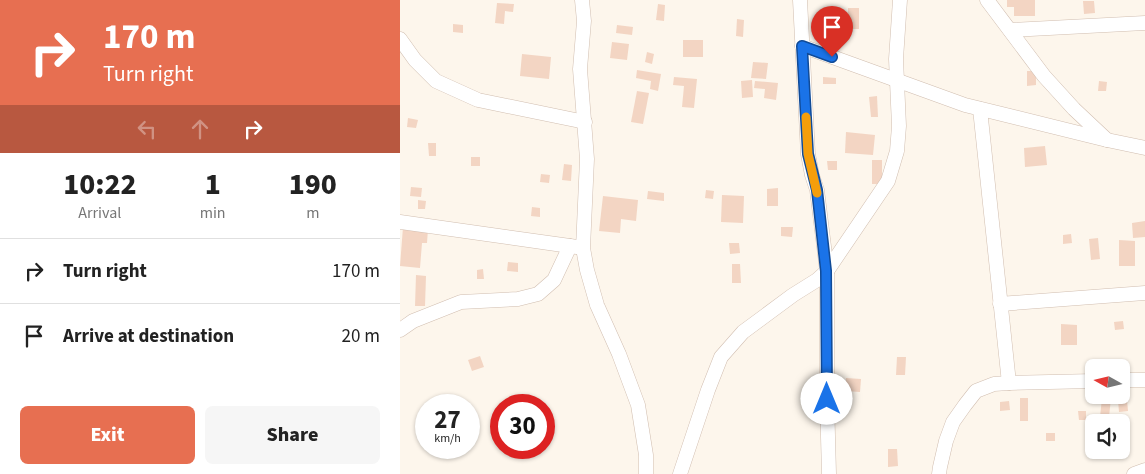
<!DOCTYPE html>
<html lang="en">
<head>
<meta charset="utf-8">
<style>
  :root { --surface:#fff; --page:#f6f6f6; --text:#222; --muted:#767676; --line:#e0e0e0; --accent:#e76f51 }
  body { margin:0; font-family:"Source Sans 3",sans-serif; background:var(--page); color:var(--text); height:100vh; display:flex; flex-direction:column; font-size:19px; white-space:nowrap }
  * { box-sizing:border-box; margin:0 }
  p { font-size:16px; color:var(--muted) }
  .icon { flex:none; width:28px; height:28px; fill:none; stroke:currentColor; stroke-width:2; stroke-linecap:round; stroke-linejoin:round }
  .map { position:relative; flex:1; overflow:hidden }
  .drawer { display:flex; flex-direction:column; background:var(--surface); width:400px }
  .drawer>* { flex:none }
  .guide { background:#e76f51; color:#fff; overflow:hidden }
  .needle { width:32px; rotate:278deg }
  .fabs { position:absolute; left:685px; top:359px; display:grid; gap:10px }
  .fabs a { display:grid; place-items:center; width:45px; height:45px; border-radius:8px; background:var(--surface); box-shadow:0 1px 4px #0004; font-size:25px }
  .speed { position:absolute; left:15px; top:394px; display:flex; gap:10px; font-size:25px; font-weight:700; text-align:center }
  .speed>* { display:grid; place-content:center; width:65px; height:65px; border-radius:50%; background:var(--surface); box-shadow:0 1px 4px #0004; line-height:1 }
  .speed small { font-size:12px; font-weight:400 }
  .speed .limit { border:8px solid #d22; background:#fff; color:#111 }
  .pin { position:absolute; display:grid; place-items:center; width:42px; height:42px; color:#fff; margin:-51px -21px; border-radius:50% 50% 50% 0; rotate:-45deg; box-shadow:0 0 5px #0007 }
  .pin .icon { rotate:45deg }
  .me { position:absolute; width:55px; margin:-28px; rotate:0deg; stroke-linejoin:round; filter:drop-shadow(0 0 4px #0008) }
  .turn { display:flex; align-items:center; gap:18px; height:105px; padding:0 20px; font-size:22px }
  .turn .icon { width:65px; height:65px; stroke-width:2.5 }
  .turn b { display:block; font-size:35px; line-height:42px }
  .lanes { display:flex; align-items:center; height:48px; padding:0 20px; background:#0003; justify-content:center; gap:25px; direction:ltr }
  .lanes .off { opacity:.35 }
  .eta { display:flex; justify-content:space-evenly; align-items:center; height:85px; text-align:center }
  .eta b { font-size:30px; font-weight:800; line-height:35px }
  .action { display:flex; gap:10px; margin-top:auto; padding:10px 20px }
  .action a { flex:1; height:58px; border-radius:8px; background:var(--accent); color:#fff; font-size:20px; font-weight:800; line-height:58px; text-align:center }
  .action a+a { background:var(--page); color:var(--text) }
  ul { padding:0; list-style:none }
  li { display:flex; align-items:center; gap:15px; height:65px; padding:0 20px; border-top:1px solid var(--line) }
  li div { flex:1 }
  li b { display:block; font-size:19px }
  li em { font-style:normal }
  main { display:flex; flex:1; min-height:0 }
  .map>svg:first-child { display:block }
  .building { fill:#f3d5c3 }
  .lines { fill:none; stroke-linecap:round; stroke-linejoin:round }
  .minor-casing { stroke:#d1beb0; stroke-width:15 }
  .minor { stroke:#fff; stroke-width:14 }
  .route-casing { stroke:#114b97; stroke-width:12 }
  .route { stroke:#1a73e8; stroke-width:9 }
  .slow { stroke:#f59e0b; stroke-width:9 }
</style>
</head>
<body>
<main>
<section class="drawer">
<div class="guide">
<div class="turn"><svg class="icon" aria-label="right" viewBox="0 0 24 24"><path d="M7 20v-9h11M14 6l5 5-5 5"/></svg><div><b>170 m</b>Turn right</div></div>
<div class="lanes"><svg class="icon off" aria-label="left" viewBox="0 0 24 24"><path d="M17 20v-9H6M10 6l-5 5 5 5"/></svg><svg class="icon off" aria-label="ahead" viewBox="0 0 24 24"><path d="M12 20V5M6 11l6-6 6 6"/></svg><svg class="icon" aria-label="right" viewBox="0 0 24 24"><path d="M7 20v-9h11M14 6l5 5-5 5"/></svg></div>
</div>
<div class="eta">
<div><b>10:22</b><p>Arrival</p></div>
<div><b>1</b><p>min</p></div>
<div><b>190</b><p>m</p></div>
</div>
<ul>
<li><svg class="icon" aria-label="right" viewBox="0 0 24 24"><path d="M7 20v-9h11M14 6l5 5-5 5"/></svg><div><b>Turn right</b></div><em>170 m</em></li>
<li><svg class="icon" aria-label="arrive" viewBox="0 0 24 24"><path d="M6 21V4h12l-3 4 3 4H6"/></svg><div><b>Arrive at destination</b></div><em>20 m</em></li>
</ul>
<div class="action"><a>Exit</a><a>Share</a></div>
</section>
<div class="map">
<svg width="745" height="474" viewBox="0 0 745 474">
  <rect width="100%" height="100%" fill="#fdf6ec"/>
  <g class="building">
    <path d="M607,0H635V16H614V7H607Z"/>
    <path d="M683,1H694L695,13L684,14Z"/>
    <path d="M97,3L114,4L113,12L105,11L104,24L95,23Z"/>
    <path d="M258,4L265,5L264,21L256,20Z"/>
    <path d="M448,8H459V29H441V20H448Z"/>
    <path d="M337,19L344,20L343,37L336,36Z"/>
    <path d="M53,24L63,25V33L53,32Z"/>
    <path d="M217,25L233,27L232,35L216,33Z"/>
    <rect x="283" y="40" width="20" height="17"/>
    <path d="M212,42L229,44L227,60L210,58Z"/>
    <path d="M247,52L254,54L252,64L245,62Z"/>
    <path d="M122,54L151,57L149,79L120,76Z"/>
    <path d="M353,62L368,63L366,79L351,78Z"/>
    <path d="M237,70L261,74L258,91L250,89L251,81L236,78Z"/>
    <path d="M627,71H636V85L627,86Z"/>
    <path d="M274,77L297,79L294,108L282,107L284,86L273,85Z"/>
    <path d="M423,77L436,78V84H423Z"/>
    <path d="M352,80L353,97L342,98L341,81Z"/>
    <path d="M355,81L378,83L376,100L364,98L365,89L354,88Z"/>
    <path d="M699,81L707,82L706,91H698Z"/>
    <path d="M237,91L249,93L243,124L231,122Z"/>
    <path d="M477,96L478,117H471L469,97Z"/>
    <path d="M8,118L18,120L16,128L7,127Z"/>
    <path d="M446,132L475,135L473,155L445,153Z"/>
    <path d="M28,143H36V156H29Z"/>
    <path d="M645,146L647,165L625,167L624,148Z"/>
    <rect x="71" y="157" width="9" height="9"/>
    <rect x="472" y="160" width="10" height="24"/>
    <path d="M427,161H437V170H428Z"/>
    <path d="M164,164L172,165L171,181L162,180Z"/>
    <path d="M141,174L150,175L149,183L140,182Z"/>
    <path d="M11,187L22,188L21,197L10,196Z"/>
    <path d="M378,188V206H367V189Z"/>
    <path d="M306,190L314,191L313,199L305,198Z"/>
    <path d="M248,191L264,193V201L247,199Z"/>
    <path d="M322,195L344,196L343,223L321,222Z"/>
    <path d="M203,196L238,200L236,221L221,219L220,233L199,231Z"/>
    <path d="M18,200L26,201L25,209H18Z"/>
    <path d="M132,207L140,208V217L131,216Z"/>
    <path d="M745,221V237L733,238L732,223Z"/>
    <path d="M3,227L28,229L27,243H22L20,268L0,266Z"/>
    <path d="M381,227H393L392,237L381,236Z"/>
    <path d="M671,234L672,243L663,244V235Z"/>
    <path d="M698,238L700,259L691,260L689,239Z"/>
    <path d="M719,240L735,241V266H719Z"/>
    <path d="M329,243H339L340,253L330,254Z"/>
    <path d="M108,262L118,263V272L107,271Z"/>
    <path d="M332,264H340L341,283H332Z"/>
    <path d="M83,269L84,279H77V270Z"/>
    <path d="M16,275L26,276L25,306H15Z"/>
    <path d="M723,321L724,329L715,330L714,322Z"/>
    <path d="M661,324L677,325V345H661Z"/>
    <path d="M80,356L84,367L72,371L68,360Z"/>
    <path d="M497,357H506L505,375H496Z"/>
    <path d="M446,378L461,379L460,392L445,391Z"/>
    <rect x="620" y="398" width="8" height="23"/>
    <path d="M702,398H711L709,417H700Z"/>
    <path d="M718,400H727L728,411L719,412Z"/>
    <path d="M609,401L610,410L600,411V402Z"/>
    <path d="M678,411H686V420H679Z"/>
    <rect x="646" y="433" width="9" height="8"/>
    <path d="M721,440H728L729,451H721Z"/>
    <path d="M488,449H497L498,466L488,467Z"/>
  </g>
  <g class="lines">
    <g class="minor-casing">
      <g id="minor">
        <path d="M182,0L184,21L180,69L187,159L183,248L187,270L197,305L219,354L238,405L246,455V474"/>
        <path d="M400,0L408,154L412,175L417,190L427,271V399L429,474"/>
        <path d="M587,0L644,76L674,109L707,140"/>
        <path d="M610,30L745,23"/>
        <path d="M0,39L15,60L36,81L78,100L185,122"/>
        <path d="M402,46L565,105L707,140L745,148"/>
        <path d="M580,109L609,383"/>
        <path d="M0,222L177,247"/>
        <path d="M600,304L745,293"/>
        <path d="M0,330L13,321L61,302L118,299L138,294L154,280L170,246"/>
        <path d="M721,380H745"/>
        <path d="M280,474L308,390L321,357L343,332L393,295L417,280L427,271L488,181L497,151L499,126L496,59L500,0"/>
        <path d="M539,474L540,467L546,441L553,422L565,405L576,391L594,384L609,383L694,381"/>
        <path d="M734,474L745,470"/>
      </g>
    </g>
    <use href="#minor" class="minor"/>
  </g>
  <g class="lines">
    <g class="route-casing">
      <path id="route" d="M427,399L426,271L417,190L408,154L402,46L432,57"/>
    </g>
    <use href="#route" class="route"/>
    <path class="slow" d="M406,117L408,154L417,193"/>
  </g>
</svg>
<div class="fabs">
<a><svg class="needle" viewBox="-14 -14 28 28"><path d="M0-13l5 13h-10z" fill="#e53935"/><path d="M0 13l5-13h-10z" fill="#767676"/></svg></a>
<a><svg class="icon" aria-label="sound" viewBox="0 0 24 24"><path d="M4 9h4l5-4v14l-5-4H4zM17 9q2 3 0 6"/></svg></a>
</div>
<div class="speed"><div>27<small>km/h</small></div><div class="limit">30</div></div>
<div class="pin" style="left:432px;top:57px;background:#d93025"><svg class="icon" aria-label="arrive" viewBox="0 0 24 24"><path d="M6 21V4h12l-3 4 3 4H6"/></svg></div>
<svg class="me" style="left:427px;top:399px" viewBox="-20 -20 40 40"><circle r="19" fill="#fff"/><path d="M0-13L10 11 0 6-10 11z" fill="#1a73e8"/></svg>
</div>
</main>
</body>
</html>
